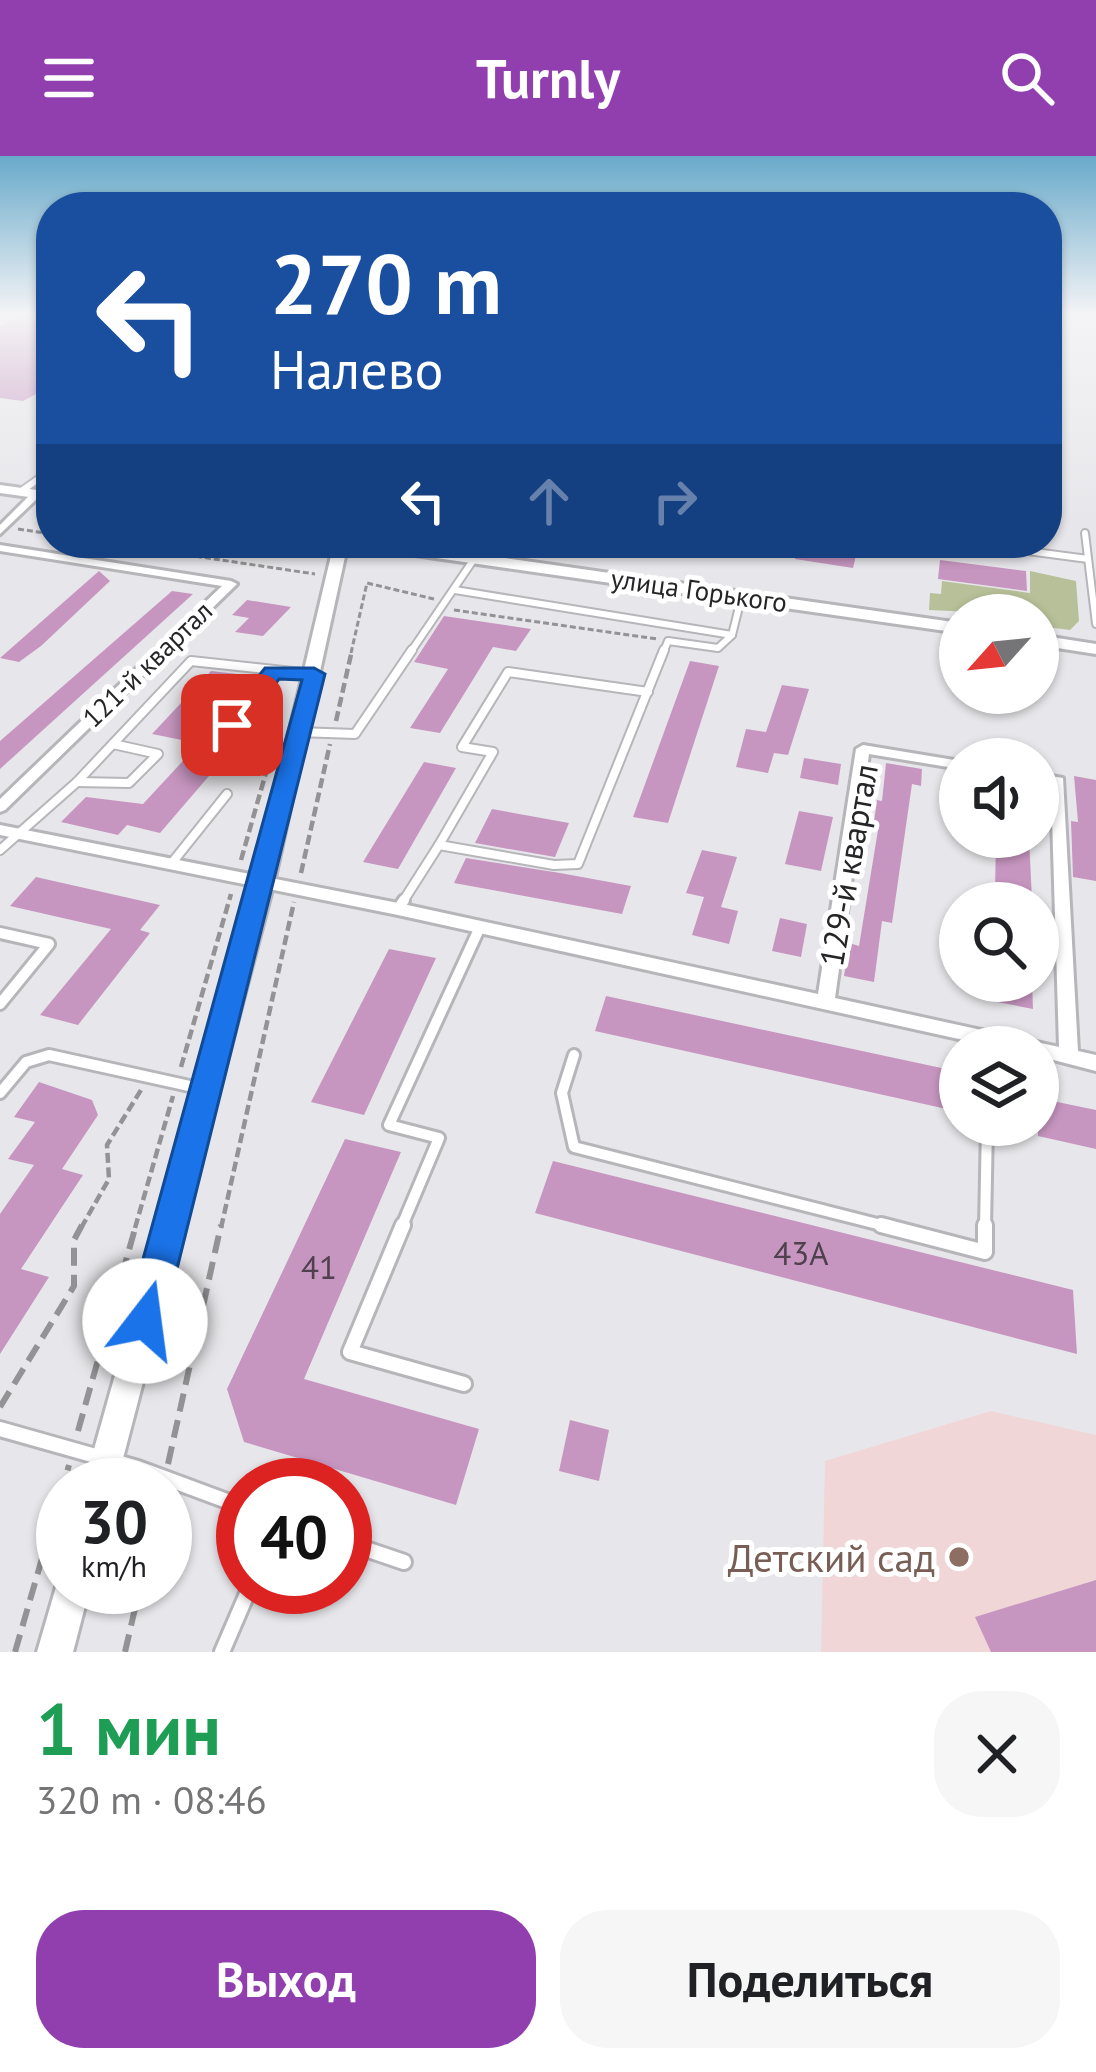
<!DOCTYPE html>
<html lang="ru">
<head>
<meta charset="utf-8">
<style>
  :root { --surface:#fff; --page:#f6f6f6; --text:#202124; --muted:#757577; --accent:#913fae }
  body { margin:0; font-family:"PT Sans",sans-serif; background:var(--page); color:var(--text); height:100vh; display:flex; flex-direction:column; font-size:45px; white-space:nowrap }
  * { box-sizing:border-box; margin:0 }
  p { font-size:39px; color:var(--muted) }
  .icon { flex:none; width:66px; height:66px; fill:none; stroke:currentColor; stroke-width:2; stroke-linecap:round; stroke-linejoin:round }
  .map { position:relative; height:1496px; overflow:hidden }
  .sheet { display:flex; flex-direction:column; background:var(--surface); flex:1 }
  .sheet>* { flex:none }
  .hud { position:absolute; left:36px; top:36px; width:1026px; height:366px; border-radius:48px; box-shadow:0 3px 9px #0004; background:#1a4fa0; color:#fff; overflow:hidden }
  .needle { width:78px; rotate:243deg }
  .fabs { position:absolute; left:939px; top:438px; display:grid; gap:24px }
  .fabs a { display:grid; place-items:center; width:120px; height:120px; border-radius:50%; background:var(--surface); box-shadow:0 3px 9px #0004; font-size:60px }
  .speed { position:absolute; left:36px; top:1302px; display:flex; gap:24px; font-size:60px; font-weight:700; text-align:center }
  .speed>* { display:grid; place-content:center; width:156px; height:156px; border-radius:50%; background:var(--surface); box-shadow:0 3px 9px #0004; line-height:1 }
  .speed small { font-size:30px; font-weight:400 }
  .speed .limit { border:18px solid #d22; background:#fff; color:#111 }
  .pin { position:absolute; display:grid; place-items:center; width:102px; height:102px; color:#fff; margin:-51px; border-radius:24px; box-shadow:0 6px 18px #0006 }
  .me { position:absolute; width:132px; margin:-66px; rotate:15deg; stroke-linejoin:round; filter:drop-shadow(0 0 9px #0008) }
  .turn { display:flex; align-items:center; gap:42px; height:252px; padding:0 36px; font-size:54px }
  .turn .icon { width:156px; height:156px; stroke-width:2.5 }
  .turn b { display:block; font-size:84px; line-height:102px }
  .lanes { display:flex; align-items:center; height:114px; padding:0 36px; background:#0003; justify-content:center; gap:60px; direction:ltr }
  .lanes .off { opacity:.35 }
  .round { display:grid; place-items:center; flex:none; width:126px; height:126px; border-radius:48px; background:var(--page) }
  .overview { display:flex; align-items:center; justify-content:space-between; height:204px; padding:0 36px }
  h1 { font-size:72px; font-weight:800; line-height:90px; color:#1e9e55 }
  .primary-button { display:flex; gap:24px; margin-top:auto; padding:24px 36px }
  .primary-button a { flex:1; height:138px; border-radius:48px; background:var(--accent); color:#fff; font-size:48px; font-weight:800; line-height:138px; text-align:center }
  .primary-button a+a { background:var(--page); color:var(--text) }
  header { display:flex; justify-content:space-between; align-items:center; height:156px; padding:0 36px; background:var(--accent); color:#fff; font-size:54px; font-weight:800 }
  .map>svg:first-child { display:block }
  .education { fill:#f1d6d8 }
  .green { fill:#b7c098 }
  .building { fill:#c796c0 }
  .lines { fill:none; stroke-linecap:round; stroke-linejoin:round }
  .service-far3-casing { stroke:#b6b6ba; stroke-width:10 }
  .service-far2-casing { stroke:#b6b6ba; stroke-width:12 }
  .service-far1-casing { stroke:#b6b6ba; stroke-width:16 }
  .service-casing { stroke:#b6b6ba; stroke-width:20 }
  .minor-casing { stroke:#b6b6ba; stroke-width:6 }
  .tertiary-casing { stroke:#b6b6ba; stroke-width:6 }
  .secondary-casing { stroke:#b6b6ba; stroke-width:6 }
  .path-far2 { stroke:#939396; stroke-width:3; stroke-dasharray:6 3; stroke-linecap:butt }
  .path-far1 { stroke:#939396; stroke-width:4.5; stroke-dasharray:10 4.5; stroke-linecap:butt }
  .path { stroke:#939396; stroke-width:6; stroke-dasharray:18 9; stroke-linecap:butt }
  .service-far3 { stroke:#fff; stroke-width:6 }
  .service-far2 { stroke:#fff; stroke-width:8 }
  .service-far1 { stroke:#fff; stroke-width:10 }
  .service { stroke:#fff; stroke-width:14 }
  .minor { fill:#fff; fill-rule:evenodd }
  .tertiary { fill:#fff; fill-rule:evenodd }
  .secondary { fill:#fff; fill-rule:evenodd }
  .route { fill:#1a73e8; stroke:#114b97; stroke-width:3 }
  .education-dot { fill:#8d6e63; stroke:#fff; stroke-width:4.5 }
  .labels { text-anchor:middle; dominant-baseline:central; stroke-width:10; stroke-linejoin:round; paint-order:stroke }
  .far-street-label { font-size:27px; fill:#252426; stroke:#fff }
  .street-label { font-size:33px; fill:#252426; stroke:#fff }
  .near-number-label { font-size:33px; fill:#4e404c }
  .near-education-label { font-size:39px; fill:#785e54; stroke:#fff; text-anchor:end }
</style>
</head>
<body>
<header><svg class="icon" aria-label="menu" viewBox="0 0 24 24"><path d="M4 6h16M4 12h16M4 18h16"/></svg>Turnly<svg class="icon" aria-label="search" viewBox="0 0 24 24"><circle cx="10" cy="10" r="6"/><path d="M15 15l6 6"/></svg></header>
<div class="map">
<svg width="1096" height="1496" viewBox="0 0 1096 1496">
  <rect width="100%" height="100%" fill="#e7e7eb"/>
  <path class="education" d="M991,1255L1096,1279V1496H821L825,1305Z"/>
  <path class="green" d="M1030,415L1076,425L1079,465L1070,474L1038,470V459L929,454L930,437L941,438L942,425L1030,437Z"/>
  <g class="building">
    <path d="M20,160L51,164V230L23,245L0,242V170Z"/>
    <path d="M801,387H859L853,412L795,403Z"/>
    <path d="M940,404L1026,415L1027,435L938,423Z"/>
    <path d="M99,415L110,425L41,490L19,506L0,502Z"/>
    <path d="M172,435L193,438L0,613V585Z"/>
    <path d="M247,444L291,451L263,480L235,476L249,462L232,459Z"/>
    <path d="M444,460L531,473L516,495L493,491L440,577L410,572L448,513L414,506Z"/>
    <path d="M690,505L719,510L668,667L633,661Z"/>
    <path d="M211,515L246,519L187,585L152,578Z"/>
    <path d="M782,529L809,533L788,599L774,597L768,617L736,611L746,573L766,576Z"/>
    <path d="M194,593L227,599L160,677L127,669L118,679L61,666L86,641L143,648Z"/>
    <path d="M804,602L841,608L838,629L800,622Z"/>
    <path d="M424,606L456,612L398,713L363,706Z"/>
    <path d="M886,607L922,613L921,630L912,628L892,767L882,765L874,826L844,820L849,787L859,790L878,674L873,673L877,644L882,645Z"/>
    <path d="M1074,620L1096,624V725L1073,721L1071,665L1078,666Z"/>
    <path d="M492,653L569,667L555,701L475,687Z"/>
    <path d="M799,655L833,661L821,715L785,708Z"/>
    <path d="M996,681H1029L1032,744L995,738Z"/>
    <path d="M702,694L737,701L721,751L738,755L729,788L692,779L704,741L686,737Z"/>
    <path d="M466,702L560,717L631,730L622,758L454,727Z"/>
    <path d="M36,721L160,749L140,774L150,777L78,869L40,859L111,773L10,750Z"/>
    <path d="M780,762L807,768L801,801L772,795Z"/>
    <path d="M389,793L436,802L364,959L311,946Z"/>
    <path d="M992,825H1032L1033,853L992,845Z"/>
    <path d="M606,840L960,916V956L595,875Z"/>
    <path d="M39,926L92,944L98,959L62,1013L83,1019L21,1113L49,1121L0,1198V1058L34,1009L8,1003L35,966L14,961Z"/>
    <path d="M1038,942L1096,954V993L1038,980Z"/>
    <path d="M345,983L401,996L304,1223L479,1273L456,1349L244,1286L227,1233Z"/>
    <path d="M553,1005L1073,1134L1077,1198L535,1057Z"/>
    <path d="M570,1264L609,1274L599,1325L559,1315Z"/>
    <path d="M1096,1424V1496H991L975,1461Z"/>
  </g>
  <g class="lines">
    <g class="service-far3-casing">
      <g id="service-far3">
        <path d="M20,336L51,314"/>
        <path d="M1085,377L1096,468"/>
        <path d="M966,387L1088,403"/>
        <path d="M455,434L732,479"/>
        <path d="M410,497L474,403"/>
        <path d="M663,497L668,485L718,492L732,479L742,439"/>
      </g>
    </g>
    <g class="service-far2-casing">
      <g id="service-far2">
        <path d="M232,569L273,516"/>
        <path d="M298,576L355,578L412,494"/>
        <path d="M77,626L129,627L158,598L113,588"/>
        <path d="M439,689L493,596L462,591L508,516L648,536"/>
        <path d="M0,694L77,626L191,505L311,518"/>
        <path d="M171,708L227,638"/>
        <path d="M402,747L439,689L554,709L578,708L664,494"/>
      </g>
    </g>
    <g class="service-far1-casing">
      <g id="service-far1">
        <path d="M398,753L404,744"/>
        <path d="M0,777L49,788L0,848"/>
        <path d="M574,899L562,937L574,991L893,1072"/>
        <path d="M0,937L26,906L49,899L203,933"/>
        <path d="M401,1072L439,982L389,969L480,771"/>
        <path d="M985,1072L987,969"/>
      </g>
    </g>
    <g class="service-casing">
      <g id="service">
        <path d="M403,1069L350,1196L464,1228"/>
        <path d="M881,1069L985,1096V1069"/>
        <path d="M0,1273L138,1312L243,1351"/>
        <path d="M345,1386L404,1406"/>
        <path d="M222,1496L250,1431"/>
      </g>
    </g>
    <g class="minor-casing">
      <g id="minor">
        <path d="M33,336L42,338L0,378V369Z"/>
        <path d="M0,389L231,425L237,428L5,654L0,656V643L222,430L0,395Z"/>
        <path d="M863,589L960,605V613L869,598L835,842L1059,891L1051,628L1038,626V618L1063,622L1078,895L1096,899V915L1038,900V891H995L398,759L0,679V669L398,747L818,838L856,593Z"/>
      </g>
    </g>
    <g class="tertiary-casing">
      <g id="tertiary">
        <path d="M0,329L51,336V344L0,337Z"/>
        <path d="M334,387H348L274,726L116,1329H84L254,726Z"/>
        <path d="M63,1418V1431H90L73,1496H37L56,1431Z"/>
      </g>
    </g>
    <g class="secondary-casing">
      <g id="secondary">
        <path d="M358,387H400L960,467V477L366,392Z"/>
        <path d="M1038,479L1096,488V498L1038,489Z"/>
      </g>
    </g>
    <g class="path-far2">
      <path d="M18,373L51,378"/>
      <path d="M107,387L315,418"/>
      <path d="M454,454L657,483"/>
      <path d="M351,497L367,427L434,443"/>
    </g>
    <g class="path-far1">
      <path d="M336,565L352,494"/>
      <path d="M241,704L269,606"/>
      <path d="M301,717L330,588"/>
      <path d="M181,911L231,738"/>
      <path d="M81,1072L109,1023L107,989L141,934"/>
      <path d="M135,1072L173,940"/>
      <path d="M221,1072L294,746"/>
    </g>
    <g class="path">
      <path d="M0,1251L74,1130V1084L82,1069"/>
      <path d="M78,1275L136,1069"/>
      <path d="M168,1308L221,1069"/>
      <path d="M15,1496L69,1309"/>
      <path d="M125,1496L140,1431"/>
    </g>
    <use href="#service-far3" class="service-far3"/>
    <use href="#service-far2" class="service-far2"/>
    <use href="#service-far1" class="service-far1"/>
    <use href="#service" class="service"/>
    <use href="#minor" class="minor"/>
    <use href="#tertiary" class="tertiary"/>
    <use href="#secondary" class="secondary"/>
  </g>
  <linearGradient id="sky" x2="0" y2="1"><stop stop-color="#69aaca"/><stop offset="0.43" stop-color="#f4f4f6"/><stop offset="1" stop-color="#f4f4f6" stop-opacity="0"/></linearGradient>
  <rect width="1096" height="368" fill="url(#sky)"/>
  <path class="route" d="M265,512H314L325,518L164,1165L158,1178L145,1184L131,1178L126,1165L302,524L279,523L240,574H224L220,569Z"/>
  <circle class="education-dot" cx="959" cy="1401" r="12"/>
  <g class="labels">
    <g class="far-street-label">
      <text transform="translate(699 434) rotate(8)">улица Горького</text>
      <text transform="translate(147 508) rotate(-44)">121-й квартал</text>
    </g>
    <g class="street-label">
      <text transform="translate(848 709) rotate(-80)">129-й квартал</text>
    </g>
    <g class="near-number-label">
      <text x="801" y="1096">43А</text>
      <text x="319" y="1110">41</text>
    </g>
    <g class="near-education-label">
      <text x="935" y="1401">Детский сад</text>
    </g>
  </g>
</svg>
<div class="fabs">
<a><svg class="needle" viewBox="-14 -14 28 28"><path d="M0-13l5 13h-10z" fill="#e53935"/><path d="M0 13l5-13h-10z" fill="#757577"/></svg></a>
<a><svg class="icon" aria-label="sound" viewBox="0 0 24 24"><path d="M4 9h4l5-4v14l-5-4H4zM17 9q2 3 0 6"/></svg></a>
<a><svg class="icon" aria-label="search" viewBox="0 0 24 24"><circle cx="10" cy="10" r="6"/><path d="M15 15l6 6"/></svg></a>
<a><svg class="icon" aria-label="layers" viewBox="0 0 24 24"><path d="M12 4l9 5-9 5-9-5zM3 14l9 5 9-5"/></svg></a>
</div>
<div class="speed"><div>30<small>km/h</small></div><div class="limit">40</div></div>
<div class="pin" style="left:232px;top:569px;background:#d93025"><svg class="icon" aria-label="arrive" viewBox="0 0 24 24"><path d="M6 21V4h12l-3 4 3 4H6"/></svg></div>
<svg class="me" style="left:145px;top:1165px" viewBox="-20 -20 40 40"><circle r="19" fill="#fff"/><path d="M0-13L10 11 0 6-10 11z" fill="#1a73e8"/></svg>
<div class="hud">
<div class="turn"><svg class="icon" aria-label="left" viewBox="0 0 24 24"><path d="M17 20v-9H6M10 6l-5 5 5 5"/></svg><div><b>270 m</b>Налево</div></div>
<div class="lanes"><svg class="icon" aria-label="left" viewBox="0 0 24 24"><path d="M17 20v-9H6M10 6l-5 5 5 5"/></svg><svg class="icon off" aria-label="ahead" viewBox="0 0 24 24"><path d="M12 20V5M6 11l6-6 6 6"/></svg><svg class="icon off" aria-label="right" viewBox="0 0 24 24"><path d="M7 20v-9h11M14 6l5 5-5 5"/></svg></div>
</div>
</div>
<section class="sheet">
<div class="overview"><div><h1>1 мин</h1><p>320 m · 08:46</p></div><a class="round"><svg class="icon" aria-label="close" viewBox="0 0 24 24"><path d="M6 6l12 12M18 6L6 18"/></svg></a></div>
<div class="primary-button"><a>Выход</a><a>Поделиться</a></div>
</section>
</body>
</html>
